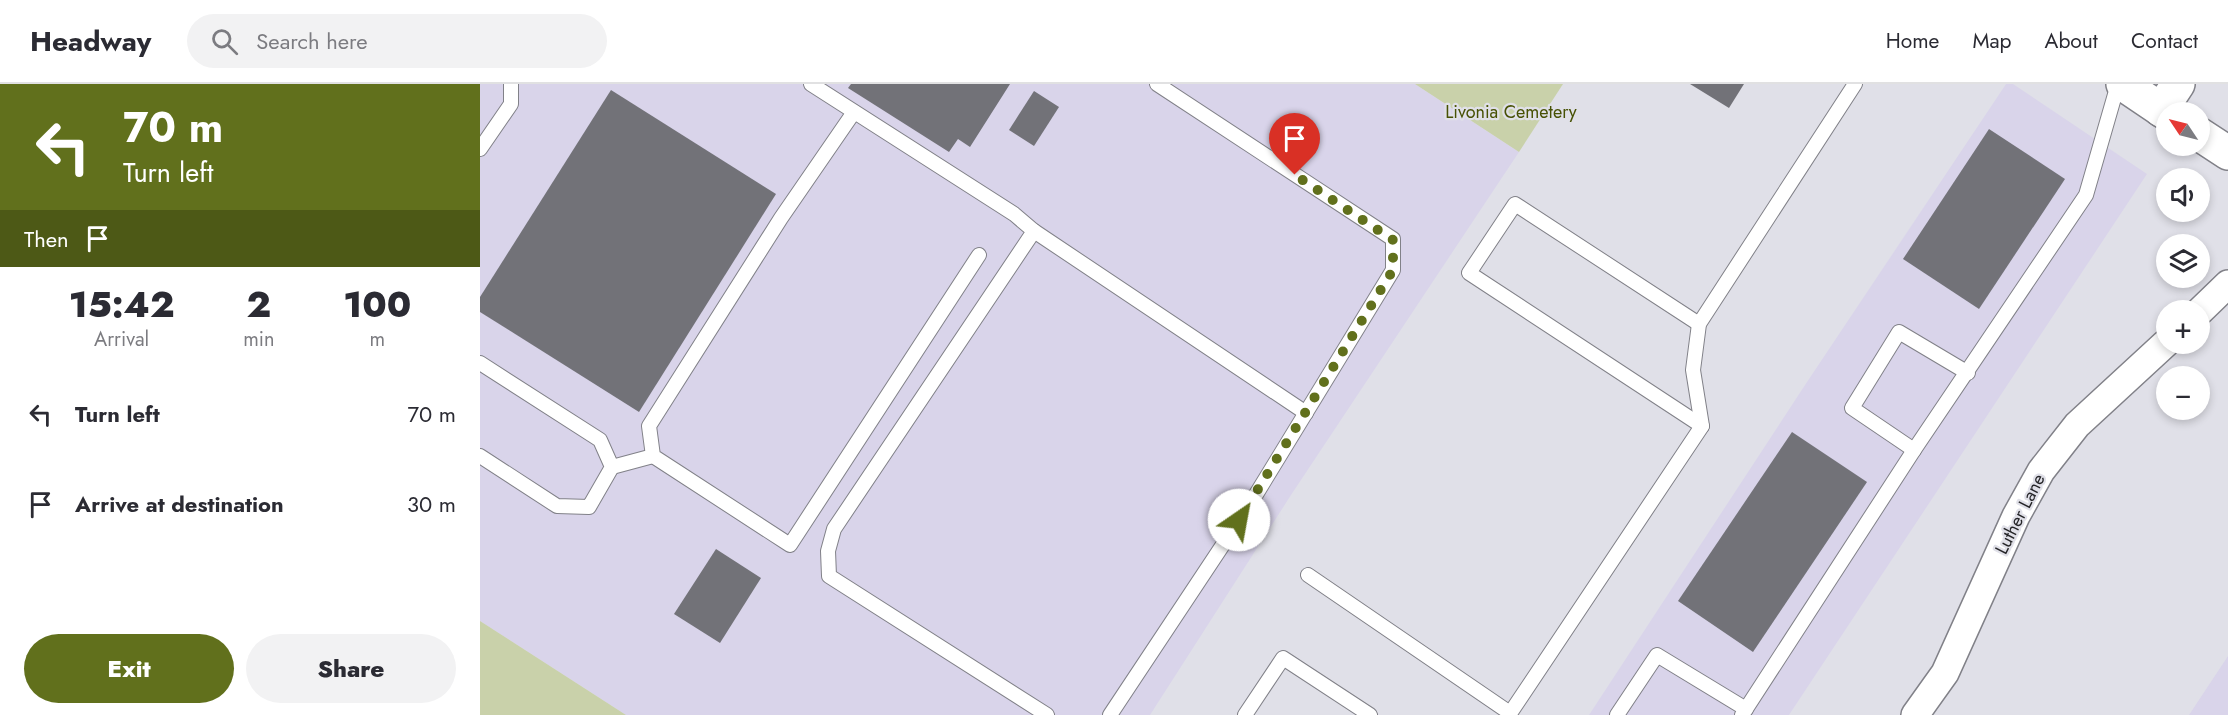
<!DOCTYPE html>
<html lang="en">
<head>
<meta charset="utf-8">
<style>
  :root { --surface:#fff; --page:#f2f2f3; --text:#2b2b33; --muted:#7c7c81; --line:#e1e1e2; --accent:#61701c }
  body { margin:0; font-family:Jost,sans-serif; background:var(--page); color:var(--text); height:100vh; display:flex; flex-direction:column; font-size:22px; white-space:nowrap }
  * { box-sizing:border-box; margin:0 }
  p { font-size:20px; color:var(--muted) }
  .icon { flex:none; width:33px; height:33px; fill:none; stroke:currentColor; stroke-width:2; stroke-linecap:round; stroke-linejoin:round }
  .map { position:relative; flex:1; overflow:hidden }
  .drawer { display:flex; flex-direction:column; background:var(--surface); width:480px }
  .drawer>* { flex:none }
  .banner { background:#61701c; color:#fff; overflow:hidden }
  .needle { width:39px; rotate:305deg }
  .controls { position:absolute; left:1676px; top:18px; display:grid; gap:12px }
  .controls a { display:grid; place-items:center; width:54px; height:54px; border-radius:50%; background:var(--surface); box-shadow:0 3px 9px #0003; font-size:30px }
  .pin { position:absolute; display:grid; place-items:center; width:51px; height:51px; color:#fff; margin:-62px -26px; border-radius:50% 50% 50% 0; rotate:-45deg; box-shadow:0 0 6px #0007 }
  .pin .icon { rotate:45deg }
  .me { position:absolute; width:66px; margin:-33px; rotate:33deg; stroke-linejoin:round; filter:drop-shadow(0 0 4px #0008) }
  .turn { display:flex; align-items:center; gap:21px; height:126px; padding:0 24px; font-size:27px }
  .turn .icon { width:78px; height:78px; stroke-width:2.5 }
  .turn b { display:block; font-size:42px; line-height:51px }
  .then { display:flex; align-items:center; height:57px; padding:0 24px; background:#0003; gap:12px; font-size:22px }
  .eta { display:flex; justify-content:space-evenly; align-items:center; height:102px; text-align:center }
  .eta b { font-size:36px; font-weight:800; line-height:42px }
  .primary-button { display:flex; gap:12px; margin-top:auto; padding:12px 24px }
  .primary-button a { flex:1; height:69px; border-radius:36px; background:var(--accent); color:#fff; font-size:24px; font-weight:800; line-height:69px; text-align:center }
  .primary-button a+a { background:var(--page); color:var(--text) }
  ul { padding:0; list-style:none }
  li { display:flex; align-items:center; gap:18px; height:90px; padding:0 24px }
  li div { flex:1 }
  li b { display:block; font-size:22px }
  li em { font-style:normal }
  header { display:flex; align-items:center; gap:36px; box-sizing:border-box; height:84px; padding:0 30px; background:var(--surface); border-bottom:2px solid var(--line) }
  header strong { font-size:28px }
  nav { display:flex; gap:33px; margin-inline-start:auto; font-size:21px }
  .search { width:420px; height:54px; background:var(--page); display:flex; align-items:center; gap:15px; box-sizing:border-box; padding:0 21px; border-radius:33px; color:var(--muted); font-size:22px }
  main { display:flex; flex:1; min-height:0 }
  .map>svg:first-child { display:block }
  .commercial { fill:#d9d4ea }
  .green { fill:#c9d1aa }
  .building { fill:#727278 }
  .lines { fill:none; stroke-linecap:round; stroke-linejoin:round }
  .service-casing { stroke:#818188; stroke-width:16 }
  .minor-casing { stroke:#818188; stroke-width:30 }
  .secondary-casing { stroke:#818188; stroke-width:36 }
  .service { stroke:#fff; stroke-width:14 }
  .minor { stroke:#fff; stroke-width:27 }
  .secondary { stroke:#fff; stroke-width:33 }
  .route { stroke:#61701c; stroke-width:10; stroke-dasharray:0 18 }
  .labels { text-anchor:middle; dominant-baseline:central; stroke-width:4.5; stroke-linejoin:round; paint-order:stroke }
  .park-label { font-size:18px; fill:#475104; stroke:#e0e0e8 }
  .street-label { font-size:18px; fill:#252528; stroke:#e0e0e8 }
</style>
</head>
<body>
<header>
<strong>Headway</strong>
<div class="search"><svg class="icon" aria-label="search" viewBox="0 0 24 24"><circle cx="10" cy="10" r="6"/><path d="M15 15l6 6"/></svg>Search here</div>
<nav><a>Home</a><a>Map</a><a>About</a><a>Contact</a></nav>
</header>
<main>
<section class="drawer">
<div class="banner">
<div class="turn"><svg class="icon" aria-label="left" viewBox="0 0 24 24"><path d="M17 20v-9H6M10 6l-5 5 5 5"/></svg><div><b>70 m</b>Turn left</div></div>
<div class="then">Then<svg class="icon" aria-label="arrive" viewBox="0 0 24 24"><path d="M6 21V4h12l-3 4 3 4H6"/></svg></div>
</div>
<div class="eta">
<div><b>15:42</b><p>Arrival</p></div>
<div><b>2</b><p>min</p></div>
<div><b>100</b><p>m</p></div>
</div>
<ul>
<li><svg class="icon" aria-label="left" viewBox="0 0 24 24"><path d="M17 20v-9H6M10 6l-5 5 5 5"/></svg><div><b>Turn left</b></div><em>70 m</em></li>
<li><svg class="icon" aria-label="arrive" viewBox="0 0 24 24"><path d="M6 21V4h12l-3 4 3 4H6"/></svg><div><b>Arrive at destination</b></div><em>30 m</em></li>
</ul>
<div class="primary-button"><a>Exit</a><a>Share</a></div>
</section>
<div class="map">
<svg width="1748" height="631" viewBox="0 0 1748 631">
  <rect width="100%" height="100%" fill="#e0e0e8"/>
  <g class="commercial">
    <path d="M0,0H935L1039,68L811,411L670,631H146L0,537Z"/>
    <path d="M1526,0H1533L1667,90L1309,631H1109L1325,301Z"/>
    <path d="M1748,572V631H1709Z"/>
  </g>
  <g class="green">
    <path d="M935,0H1083L1039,68Z"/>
    <path d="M0,537L146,631H0Z"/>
  </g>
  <g class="building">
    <path d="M371,0H530L490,63L478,55L469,68L368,4Z"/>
    <path d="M1210,0H1264L1249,24Z"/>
    <path d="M131,6L296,110L159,328L0,228V213Z"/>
    <path d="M554,7L579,23L554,62L529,46Z"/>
    <path d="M1509,45L1585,95L1499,225L1423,175Z"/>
    <path d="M1312,348L1387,398L1273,568L1198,517Z"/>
    <path d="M236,465L281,494L240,559L194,530Z"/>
  </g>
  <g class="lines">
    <g class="service-casing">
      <g id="service">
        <path d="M331,0L534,130L554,147L354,445L348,467L349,492L567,631"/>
        <path d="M374,28L301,134L169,342L173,372L310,461L499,171"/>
        <path d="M0,65L31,20V0"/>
        <path d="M554,147L826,329"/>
        <path d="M1219,240L1035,120L989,189L1222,342"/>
        <path d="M0,279L120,356L132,383L109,423L77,422L0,372"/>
        <path d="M1434,366L1372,324L1419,248L1488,289"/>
        <path d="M132,383L173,372"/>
        <path d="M828,491L1030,629"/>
        <path d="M630,631L772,417L913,186V155L677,0"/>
        <path d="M765,631L803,574L890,631"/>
        <path d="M1029,631L1222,342L1213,286L1219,240L1375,0"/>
        <path d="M1137,631L1177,571L1266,625"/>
        <path d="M1262,631L1434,366L1606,111L1638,0"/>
      </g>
    </g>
    <g class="minor-casing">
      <g id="minor">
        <path d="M1719,228L1748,200"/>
        <path d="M1435,631L1465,589L1536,432L1561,387L1597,341L1686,259"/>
      </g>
    </g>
    <g class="secondary-casing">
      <g id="secondary">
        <path d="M1643,0L1686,29"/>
        <path d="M1681,26L1698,0"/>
        <path d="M1719,50L1748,69"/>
      </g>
    </g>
    <use href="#service" class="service"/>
    <use href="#minor" class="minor"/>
    <use href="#secondary" class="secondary"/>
  </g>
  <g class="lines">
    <path class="route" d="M759,436L913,186V156L815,91"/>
  </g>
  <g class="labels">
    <g class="park-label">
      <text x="1031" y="28">Livonia Cemetery</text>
    </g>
    <g class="street-label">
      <text transform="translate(1540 430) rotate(-63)">Luther Lane</text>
    </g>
  </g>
</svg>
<div class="controls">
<a><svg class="needle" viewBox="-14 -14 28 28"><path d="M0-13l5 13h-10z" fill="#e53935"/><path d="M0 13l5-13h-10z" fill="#7c7c81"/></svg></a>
<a><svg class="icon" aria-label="sound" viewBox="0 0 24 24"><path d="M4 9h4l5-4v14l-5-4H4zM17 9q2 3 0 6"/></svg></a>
<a><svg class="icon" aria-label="layers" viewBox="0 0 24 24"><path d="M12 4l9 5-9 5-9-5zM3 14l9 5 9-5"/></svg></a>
<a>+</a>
<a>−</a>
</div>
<div class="pin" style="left:815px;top:91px;background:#d93025"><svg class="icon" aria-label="arrive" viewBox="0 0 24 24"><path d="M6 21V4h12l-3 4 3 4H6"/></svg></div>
<svg class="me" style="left:759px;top:436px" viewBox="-20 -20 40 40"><circle r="19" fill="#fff"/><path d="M0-13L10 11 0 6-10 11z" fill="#61701c"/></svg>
</div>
</main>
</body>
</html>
